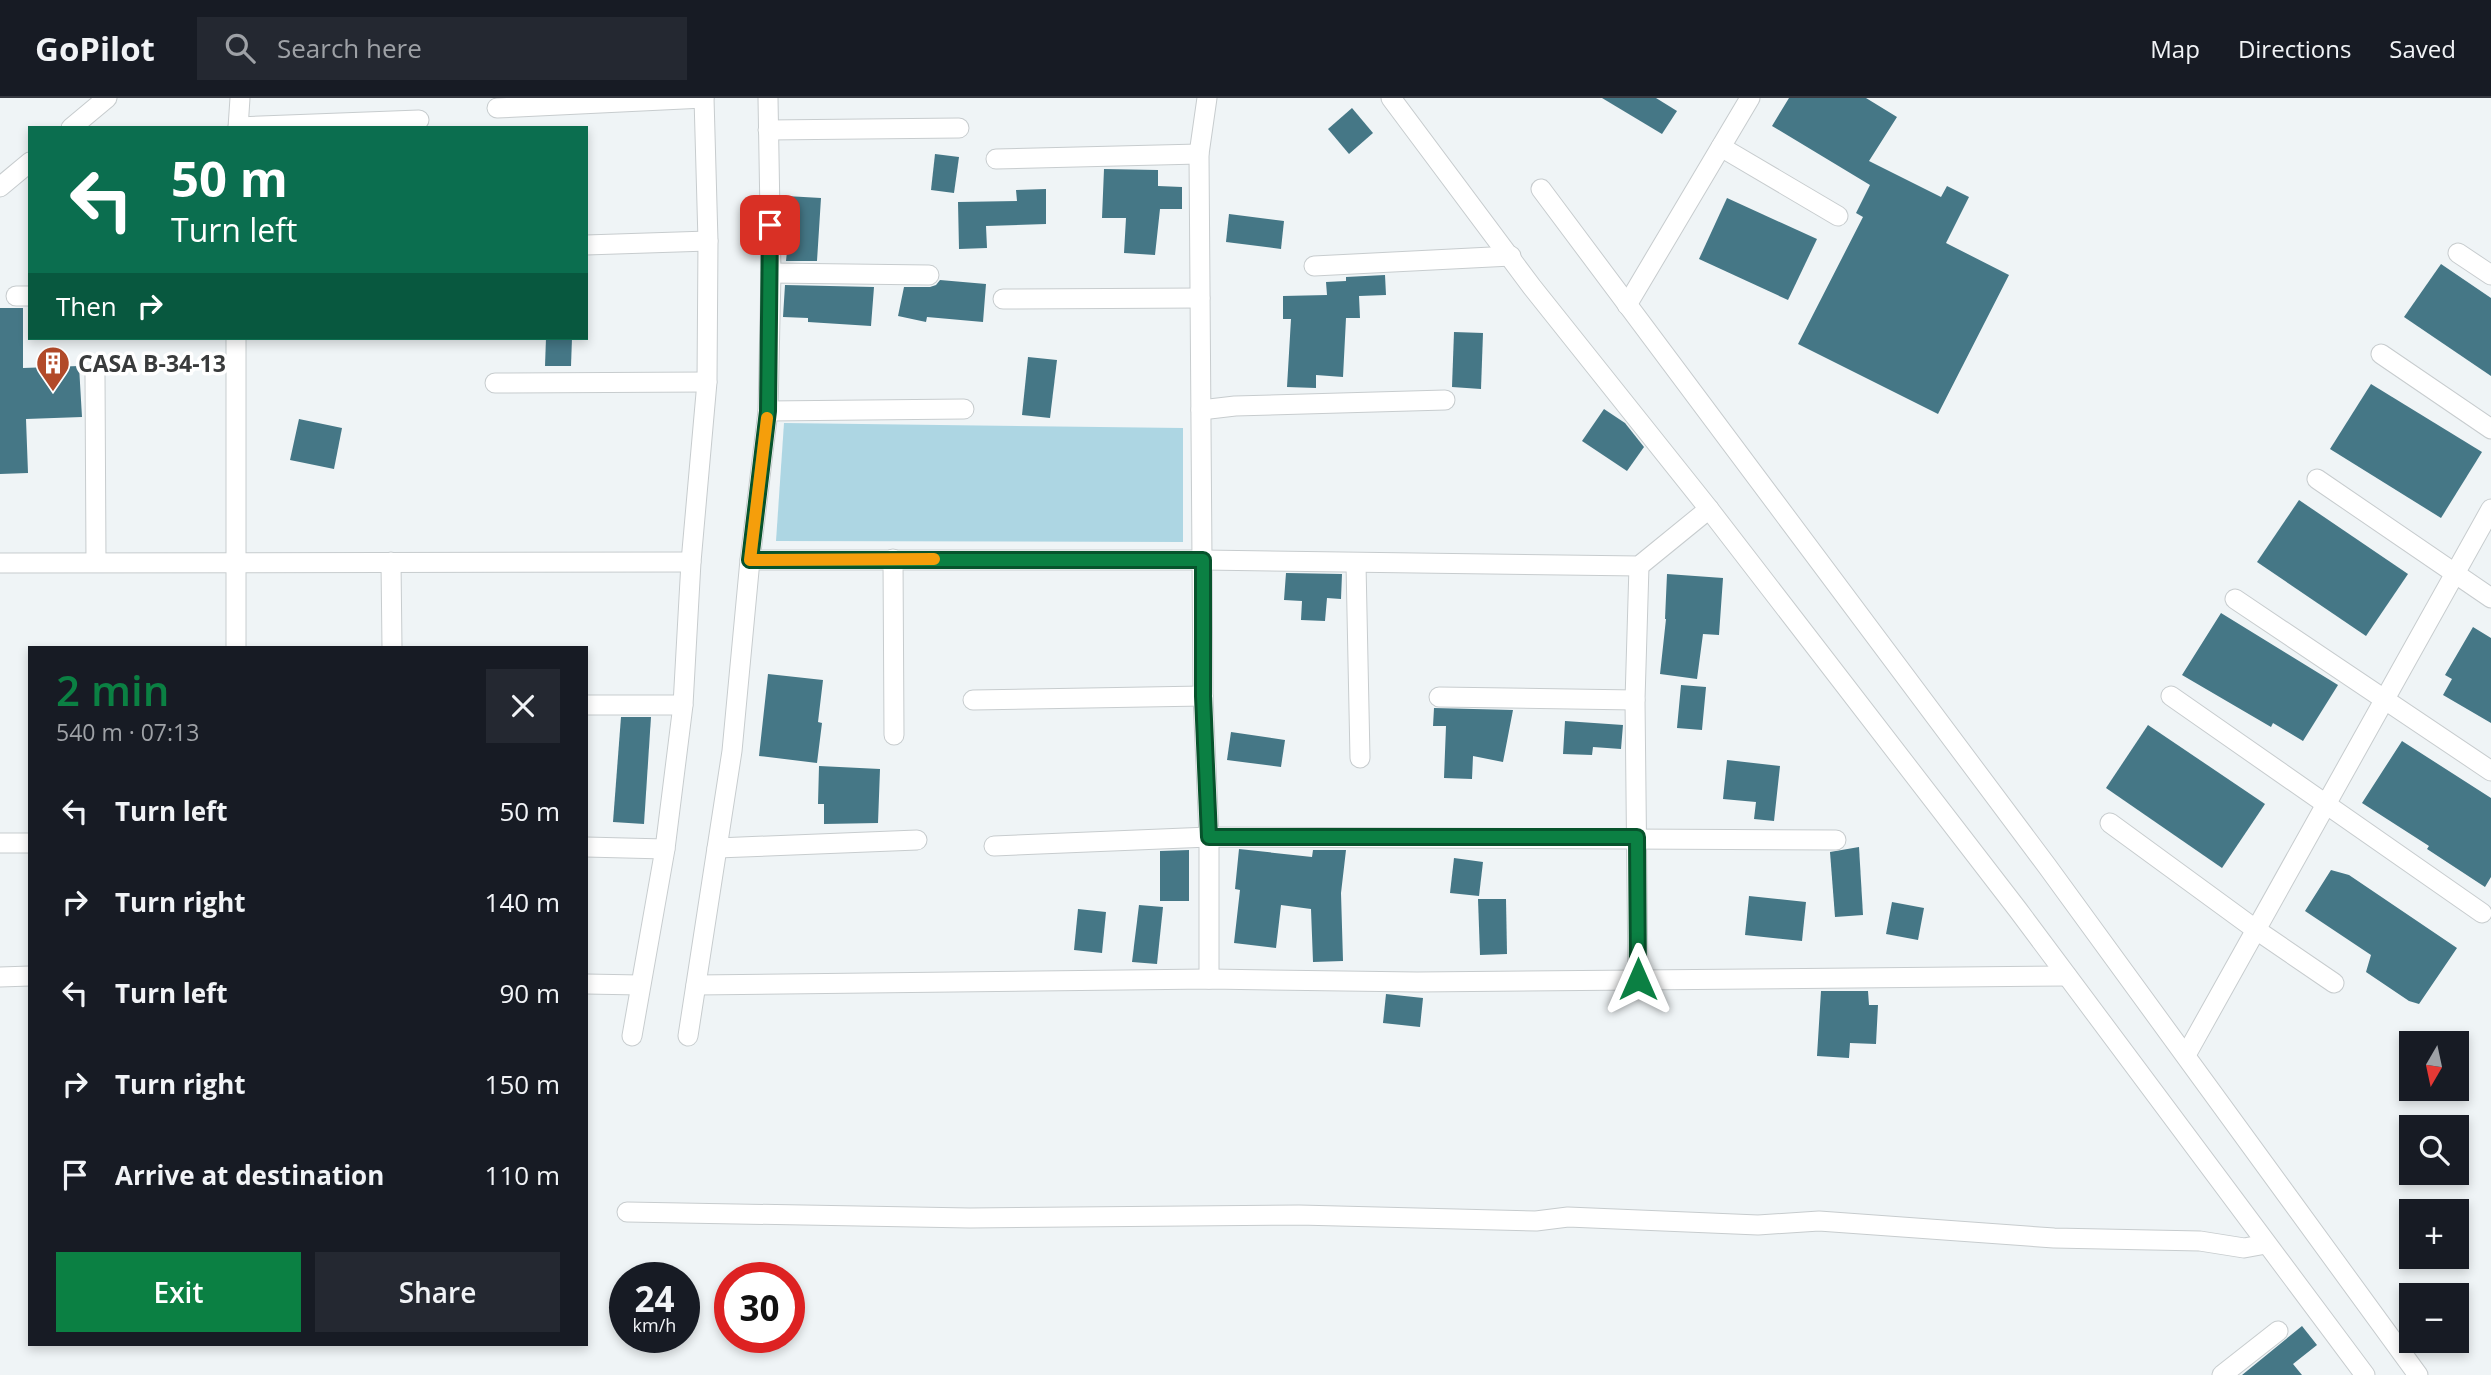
<!DOCTYPE html>
<html lang="en">
<head>
<meta charset="utf-8">
<style>
  :root { --surface:#171b24; --page:#242831; --text:#f1f3f6; --muted:#9ea1a6; --line:#363941; --accent:#0b8043 }
  body { margin:0; font-family:"Open Sans",sans-serif; background:var(--page); color:var(--text); height:100vh; display:flex; flex-direction:column; font-size:26px; white-space:nowrap }
  * { box-sizing:border-box; margin:0 }
  p { font-size:23px; color:var(--muted) }
  .icon { flex:none; width:38px; height:38px; fill:none; stroke:currentColor; stroke-width:2; stroke-linecap:round; stroke-linejoin:round }
  .map { position:relative; flex:1; overflow:hidden }
  .drawer { position:absolute; left:28px; top:548px; width:560px; height:700px; display:flex; flex-direction:column; background:var(--surface); border-radius:0px; box-shadow:0 4px 10px #0003 }
  .drawer>* { flex:none }
  .banner { position:absolute; left:28px; top:28px; width:560px; height:214px; border-radius:0px; box-shadow:0 4px 10px #0003; background:#0b6e4f; color:#fff; overflow:hidden }
  .needle { width:46px; rotate:189deg }
  .buttons { position:absolute; left:2399px; top:933px; display:grid; gap:14px }
  .buttons a { display:grid; place-items:center; width:70px; height:70px; border-radius:0px; background:var(--surface); box-shadow:0 4px 10px #0003; font-size:35px }
  .speed { position:absolute; left:609px; top:1164px; display:flex; gap:14px; font-size:35px; font-weight:700; text-align:center }
  .speed>* { display:grid; place-content:center; width:91px; height:91px; border-radius:50%; background:var(--surface); box-shadow:0 4px 10px #0003; line-height:1 }
  .speed small { font-size:18px; font-weight:400 }
  .speed .limit { border:10px solid #d22; background:#fff; color:#111 }
  .pin { position:absolute; display:grid; place-items:center; width:60px; height:60px; color:#fff; margin:-30px; border-radius:14px; box-shadow:0 4px 10px #0006 }
  .me { position:absolute; width:77px; margin:-38px; rotate:0deg; stroke-linejoin:round; filter:drop-shadow(0 0 5px #0008) }
  .turn { display:flex; align-items:center; gap:24px; height:147px; padding:0 28px; font-size:32px }
  .turn .icon { width:91px; height:91px; stroke-width:2.5 }
  .turn b { display:block; font-size:49px; line-height:60px }
  .then { display:flex; align-items:center; height:66px; padding:0 28px; background:#0003; gap:14px; font-size:26px }
  .round { display:grid; place-items:center; flex:none; width:74px; height:74px; border-radius:0px; background:var(--page) }
  .head { display:flex; align-items:center; justify-content:space-between; height:119px; padding:0 28px }
  h1 { font-size:42px; font-weight:600; line-height:52px; color:var(--accent) }
  .primary-button { display:flex; gap:14px; margin-top:auto; padding:14px 28px }
  .primary-button a { flex:1; height:80px; border-radius:0px; background:var(--accent); color:#fff; font-size:28px; font-weight:600; line-height:80px; text-align:center }
  .primary-button a+a { background:var(--page); color:var(--text) }
  ul { padding:0; list-style:none }
  li { display:flex; align-items:center; gap:21px; height:91px; padding:0 28px }
  li div { flex:1 }
  li b { display:block; font-size:26px }
  li em { font-style:normal }
  header { display:flex; align-items:center; gap:42px; box-sizing:border-box; height:98px; padding:0 35px; background:var(--surface); border-bottom:2px solid var(--line) }
  header strong { font-size:33px }
  nav { display:flex; gap:38px; margin-inline-start:auto; font-size:24px }
  .search { width:490px; height:63px; background:var(--page); display:flex; align-items:center; gap:18px; box-sizing:border-box; padding:0 24px; border-radius:0px; color:var(--muted); font-size:26px }
  .map>svg:first-child { display:block }
  .green { fill:#add6e3 }
  .building { fill:#457786 }
  .lines { fill:none; stroke-linecap:round; stroke-linejoin:round }
  .minor-casing { stroke:#c7ccce; stroke-width:21 }
  .minor { stroke:#fff; stroke-width:19 }
  .route-casing { stroke:#07532c; stroke-width:18 }
  .route { stroke:#0b8043; stroke-width:12 }
  .slow { stroke:#f59e0b; stroke-width:12 }
  .labels { text-anchor:middle; dominant-baseline:central; stroke-width:7; stroke-linejoin:round; paint-order:stroke }
  .poi-label { font-size:23px; font-weight:bold; fill:#393b3c; stroke:#fff; text-anchor:start }
</style>
</head>
<body>
<header>
<strong>GoPilot</strong>
<div class="search"><svg class="icon" aria-label="search" viewBox="0 0 24 24"><circle cx="10" cy="10" r="6"/><path d="M15 15l6 6"/></svg>Search here</div>
<nav><a>Map</a><a>Directions</a><a>Saved</a></nav>
</header>
<div class="map">
<svg width="2491" height="1277" viewBox="0 0 2491 1277">
  <rect width="100%" height="100%" fill="#eff4f6"/>
  <path class="green" d="M784,325L1183,330V444L776,443Z"/>
  <g class="building">
    <path d="M1602,0H1656L1677,13L1662,36Z"/>
    <path d="M1789,0H1866L1897,19L1869,63L1941,99L1947,88L1969,99L1946,145L2009,177L1938,316L1798,246L1863,119L1856,115L1870,87L1772,28Z"/>
    <path d="M1352,10L1373,35L1349,56L1328,31Z"/>
    <path d="M935,56L959,59L954,95L931,92Z"/>
    <path d="M1104,71L1158,72V88L1182,89V111H1160L1155,157L1124,155L1126,120H1102Z"/>
    <path d="M1046,91V126L986,128L987,150L959,151L958,104L1017,103L1016,92Z"/>
    <path d="M786,98L821,100L817,163H786L787,153L783,152V150Z"/>
    <path d="M1727,100L1817,141L1788,202L1699,161Z"/>
    <path d="M1229,116L1284,123L1281,151L1226,144Z"/>
    <path d="M2441,166L2491,200V278L2404,219Z"/>
    <path d="M1385,177L1386,197L1359,198L1360,220H1346L1343,279L1316,277V290L1287,289L1291,221H1283V198L1327,197L1326,184L1346,183V179Z"/>
    <path d="M940,182L986,186L983,224L927,219L926,224L898,218L904,189H930L936,187Z"/>
    <path d="M785,187L874,189L871,228L808,224V220L783,219Z"/>
    <path d="M0,210H23V270L79,268L82,319L26,321L28,375L0,376Z"/>
    <path d="M1454,234L1483,235L1481,291L1452,289Z"/>
    <path d="M546,240H572L571,268H545Z"/>
    <path d="M1028,259L1057,262L1050,320L1022,317Z"/>
    <path d="M2371,286L2482,354L2441,420L2330,351Z"/>
    <path d="M1604,311L1625,325L1644,349L1627,373L1582,343Z"/>
    <path d="M299,321L342,330L334,371L290,362Z"/>
    <path d="M2299,402L2408,476L2366,538L2257,464Z"/>
    <path d="M1286,475L1342,476L1341,501L1327,500L1325,523L1301,522L1302,503L1284,502Z"/>
    <path d="M1667,476L1723,480L1719,537L1703,536L1697,581L1660,576L1666,521H1665Z"/>
    <path d="M2221,515L2338,587L2303,643L2273,625L2271,629L2182,577Z"/>
    <path d="M2473,529L2491,540V625L2443,597L2452,581L2445,577Z"/>
    <path d="M768,576L823,582L818,624L822,625L817,665L759,658Z"/>
    <path d="M1681,587L1706,589L1702,632L1677,630Z"/>
    <path d="M1434,610L1513,612L1503,664L1473,658L1472,681L1444,680L1446,628H1433Z"/>
    <path d="M621,619H651L644,726L613,724Z"/>
    <path d="M1565,623L1623,627L1621,651L1593,649L1592,657L1563,656Z"/>
    <path d="M2148,627L2265,706L2222,770L2106,690Z"/>
    <path d="M1231,634L1285,642L1281,669L1227,662Z"/>
    <path d="M2402,643L2491,700V779L2485,789L2427,751L2429,748L2362,705Z"/>
    <path d="M1727,662L1780,668L1774,723L1754,721L1756,704L1723,701Z"/>
    <path d="M819,668L880,671L878,725L824,726V706H818Z"/>
    <path d="M1859,749L1863,817L1835,819L1830,754Z"/>
    <path d="M1239,751L1312,759L1313,752H1346L1341,795L1343,863L1313,864L1311,811L1281,807L1276,850L1234,845L1240,792L1235,791Z"/>
    <path d="M1189,752V803H1160V753Z"/>
    <path d="M1454,760L1483,764L1479,798L1450,795Z"/>
    <path d="M2331,772L2349,777L2457,850L2419,906L2409,903L2366,874L2371,857L2305,813Z"/>
    <path d="M1749,798L1806,804L1802,843L1745,837Z"/>
    <path d="M1478,801H1506L1507,856L1480,857Z"/>
    <path d="M1892,804L1924,810L1918,842L1886,836Z"/>
    <path d="M1139,807L1163,809L1157,866L1132,864Z"/>
    <path d="M1078,811L1106,814L1102,855L1074,852Z"/>
    <path d="M1821,893H1868L1869,907H1878L1876,946L1850,945L1849,960L1817,958Z"/>
    <path d="M1386,896L1423,900L1420,929L1383,925Z"/>
    <path d="M2302,1228L2317,1247L2293,1266L2302,1277H2242Z"/>
  </g>
  <g class="lines">
    <g class="minor-casing">
      <g id="minor">
        <path d="M1207,0L1199,56L1203,598L1209,739V881"/>
        <path d="M1391,0L1532,189L1709,411L2018,812L2365,1277"/>
        <path d="M497,10L704,0"/>
        <path d="M238,29L419,22"/>
        <path d="M71,30L107,0"/>
        <path d="M238,30L240,0"/>
        <path d="M768,32L959,30"/>
        <path d="M1721,49L1838,118"/>
        <path d="M996,61L1199,56"/>
        <path d="M0,89L30,64"/>
        <path d="M1541,91L2047,768L2418,1277"/>
        <path d="M586,147L708,143"/>
        <path d="M2458,155L2491,177"/>
        <path d="M1314,168L1511,158"/>
        <path d="M771,175L929,177"/>
        <path d="M16,198H30"/>
        <path d="M1003,201L1200,200"/>
        <path d="M1627,207L1750,0"/>
        <path d="M236,240V550"/>
        <path d="M2381,256L2491,331"/>
        <path d="M95,277L96,464"/>
        <path d="M495,285L707,284"/>
        <path d="M1201,312L1235,308L1445,302"/>
        <path d="M768,313L964,311"/>
        <path d="M2317,381L2491,500"/>
        <path d="M893,461L894,637"/>
        <path d="M750,462H1203L1639,468L1709,411"/>
        <path d="M391,464L392,550"/>
        <path d="M0,465L691,464"/>
        <path d="M1356,466L1360,660"/>
        <path d="M2235,501L2491,673"/>
        <path d="M2171,598L2482,815"/>
        <path d="M1439,599L1635,602"/>
        <path d="M973,602L1203,598"/>
        <path d="M586,607H683"/>
        <path d="M2110,725L2255,831L2334,885"/>
        <path d="M0,745H30"/>
        <path d="M994,748L1209,739L1836,742"/>
        <path d="M586,749L665,751"/>
        <path d="M717,750L917,742"/>
        <path d="M0,879L30,878"/>
        <path d="M1638,881L1635,602L1639,468"/>
        <path d="M586,886L640,887"/>
        <path d="M696,887L1209,881L1417,884L2067,878"/>
        <path d="M632,938L665,751L683,607L691,464L707,284L708,143L704,0"/>
        <path d="M688,938L732,653L750,462L768,313L771,175L768,0"/>
        <path d="M2186,957L2491,411"/>
        <path d="M627,1114L970,1120L1299,1117L1536,1123L1568,1119L1758,1127L1819,1123L2054,1140L2200,1143L2244,1150L2266,1146"/>
        <path d="M2222,1277L2278,1233"/>
      </g>
    </g>
    <use href="#minor" class="minor"/>
  </g>
  <g class="lines">
    <g class="route-casing">
      <path id="route" d="M770,127L768,313L750,462H1203V598L1209,739H1637L1638,881"/>
    </g>
    <use href="#route" class="route"/>
    <path class="slow" d="M767,320L750,462L934,461"/>
  </g>
  <defs>
    <g id="building-pin" transform="scale(1.75)"><path d="M0 17L-7.5 6A9.5 9.5 0 1 1 7.5 6Z" fill="#b24a29" stroke="#fff"/><path d="M-4-6H4V6H1V3H-1V6H-4ZM-2.5-4.3h1.7v1.8h-1.7ZM.8-4.3h1.7v1.8H.8ZM-2.5-1h1.7V.8h-1.7ZM.8-1h1.7V.8H.8Z" fill="#fff"/></g>
  </defs>
  <g fill-rule="evenodd">
    <use href="#building-pin" x="53" y="265"/>
  </g>
  <g class="labels">
    <g class="poi-label">
      <text x="78" y="265">CASA B-34-13</text>
    </g>
  </g>
</svg>
<div class="buttons">
<a><svg class="needle" viewBox="-14 -14 28 28"><path d="M0-13l5 13h-10z" fill="#e53935"/><path d="M0 13l5-13h-10z" fill="#9ea1a6"/></svg></a>
<a><svg class="icon" aria-label="search" viewBox="0 0 24 24"><circle cx="10" cy="10" r="6"/><path d="M15 15l6 6"/></svg></a>
<a>+</a>
<a>−</a>
</div>
<div class="speed"><div>24<small>km/h</small></div><div class="limit">30</div></div>
<div class="pin" style="left:770px;top:127px;background:#d93025"><svg class="icon" aria-label="arrive" viewBox="0 0 24 24"><path d="M6 21V4h12l-3 4 3 4H6"/></svg></div>
<svg class="me" style="left:1638px;top:881px" viewBox="-20 -20 40 40"><path d="M0-17L14 15 0 8-14 15z" fill="#0b8043" stroke="#fff" stroke-width="4"/></svg>
<div class="banner">
<div class="turn"><svg class="icon" aria-label="left" viewBox="0 0 24 24"><path d="M17 20v-9H6M10 6l-5 5 5 5"/></svg><div><b>50 m</b>Turn left</div></div>
<div class="then">Then<svg class="icon" aria-label="right" viewBox="0 0 24 24"><path d="M7 20v-9h11M14 6l5 5-5 5"/></svg></div>
</div>
<section class="drawer">
<div class="head"><div><h1>2 min</h1><p>540 m · 07:13</p></div><a class="round"><svg class="icon" aria-label="close" viewBox="0 0 24 24"><path d="M6 6l12 12M18 6L6 18"/></svg></a></div>
<ul>
<li><svg class="icon" aria-label="left" viewBox="0 0 24 24"><path d="M17 20v-9H6M10 6l-5 5 5 5"/></svg><div><b>Turn left</b></div><em>50 m</em></li>
<li><svg class="icon" aria-label="right" viewBox="0 0 24 24"><path d="M7 20v-9h11M14 6l5 5-5 5"/></svg><div><b>Turn right</b></div><em>140 m</em></li>
<li><svg class="icon" aria-label="left" viewBox="0 0 24 24"><path d="M17 20v-9H6M10 6l-5 5 5 5"/></svg><div><b>Turn left</b></div><em>90 m</em></li>
<li><svg class="icon" aria-label="right" viewBox="0 0 24 24"><path d="M7 20v-9h11M14 6l5 5-5 5"/></svg><div><b>Turn right</b></div><em>150 m</em></li>
<li><svg class="icon" aria-label="arrive" viewBox="0 0 24 24"><path d="M6 21V4h12l-3 4 3 4H6"/></svg><div><b>Arrive at destination</b></div><em>110 m</em></li>
</ul>
<div class="primary-button"><a>Exit</a><a>Share</a></div>
</section>
</div>
</body>
</html>
